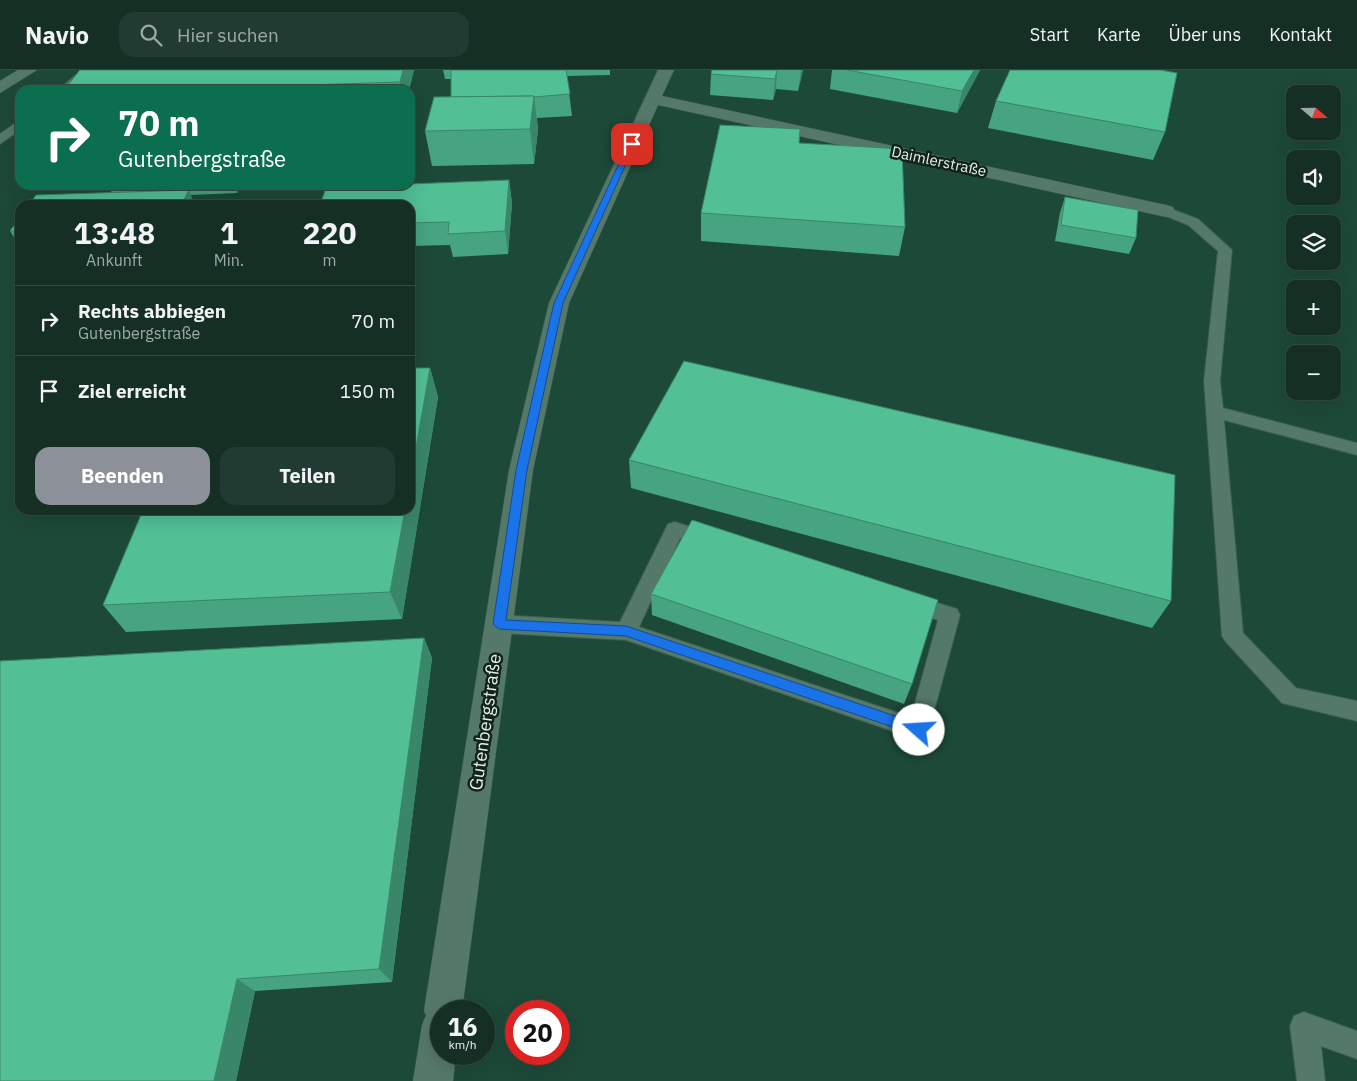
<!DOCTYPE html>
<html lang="de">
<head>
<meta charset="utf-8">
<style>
  :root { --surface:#152f25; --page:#223b32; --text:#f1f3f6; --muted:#9da9a7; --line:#344a42; --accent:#8c9099 }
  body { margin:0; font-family:"IBM Plex Sans",sans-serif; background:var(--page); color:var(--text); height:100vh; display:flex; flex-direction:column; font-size:19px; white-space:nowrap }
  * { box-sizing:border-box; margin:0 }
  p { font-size:16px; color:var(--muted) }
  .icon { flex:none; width:28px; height:28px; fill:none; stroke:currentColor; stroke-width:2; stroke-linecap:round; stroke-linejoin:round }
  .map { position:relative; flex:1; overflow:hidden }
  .sheet { position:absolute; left:15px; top:130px; width:400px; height:315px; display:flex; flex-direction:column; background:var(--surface); border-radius:15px; box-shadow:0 5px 20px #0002,0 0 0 1px var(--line) }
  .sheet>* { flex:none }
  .guide { position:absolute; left:15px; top:15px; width:400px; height:105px; border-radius:15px; box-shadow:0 5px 20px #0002,0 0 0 1px var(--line); background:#0b6e4f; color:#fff; overflow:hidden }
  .needle { width:32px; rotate:110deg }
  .controls { position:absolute; left:1286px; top:15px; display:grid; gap:10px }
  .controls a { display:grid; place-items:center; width:55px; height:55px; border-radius:10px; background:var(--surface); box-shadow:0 5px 20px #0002,0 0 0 1px var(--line); font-size:25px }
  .speed { position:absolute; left:430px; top:930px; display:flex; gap:10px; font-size:25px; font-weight:700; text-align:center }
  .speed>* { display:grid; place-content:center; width:65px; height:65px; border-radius:50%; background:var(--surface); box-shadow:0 5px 20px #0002,0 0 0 1px var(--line); line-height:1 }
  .speed small { font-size:12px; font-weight:400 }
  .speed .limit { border:8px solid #d22; background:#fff; color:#111 }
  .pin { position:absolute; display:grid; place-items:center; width:42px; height:42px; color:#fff; margin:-21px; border-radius:10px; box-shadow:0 2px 8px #0006 }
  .me { position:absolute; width:55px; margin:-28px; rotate:289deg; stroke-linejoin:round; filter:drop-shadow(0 0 4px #0008) }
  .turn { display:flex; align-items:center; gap:18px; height:105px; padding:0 20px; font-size:22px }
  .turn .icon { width:65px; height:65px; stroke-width:2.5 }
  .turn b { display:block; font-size:35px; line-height:42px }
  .eta { display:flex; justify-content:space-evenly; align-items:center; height:85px; text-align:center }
  .eta b { font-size:30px; font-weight:800; line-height:35px }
  .button { display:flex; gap:10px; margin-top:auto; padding:10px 20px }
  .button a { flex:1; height:58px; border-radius:15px; background:var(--accent); color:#fff; font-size:20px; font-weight:800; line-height:58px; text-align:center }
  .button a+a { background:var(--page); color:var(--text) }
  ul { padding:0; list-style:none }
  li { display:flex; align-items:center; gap:15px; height:70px; padding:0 20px; border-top:1px solid var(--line) }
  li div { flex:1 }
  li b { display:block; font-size:19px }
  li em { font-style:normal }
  header { display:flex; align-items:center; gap:30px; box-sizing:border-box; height:70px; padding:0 25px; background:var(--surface); border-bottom:1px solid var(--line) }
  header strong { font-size:24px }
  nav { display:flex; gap:28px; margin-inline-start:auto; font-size:18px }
  .search { width:350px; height:45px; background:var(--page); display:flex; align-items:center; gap:12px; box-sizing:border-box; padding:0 18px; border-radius:15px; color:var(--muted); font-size:19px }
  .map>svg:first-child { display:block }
  .built { fill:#1d4938; fill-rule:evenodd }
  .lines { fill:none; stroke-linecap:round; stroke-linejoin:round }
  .service-casing { stroke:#3c5b4f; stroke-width:2 }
  .minor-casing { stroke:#3c5b4f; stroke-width:1 }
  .secondary-casing { stroke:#3c5b4f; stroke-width:1 }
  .service { fill:#557969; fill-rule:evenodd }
  .minor { fill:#557969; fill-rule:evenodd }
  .secondary { fill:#557969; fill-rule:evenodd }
  .wall { fill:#47a480 }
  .shaded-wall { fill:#398668 }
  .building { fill:#52bf95; stroke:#398668 }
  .route { fill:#1a73e8; stroke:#114b97 }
  .labels { text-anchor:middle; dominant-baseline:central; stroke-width:5; stroke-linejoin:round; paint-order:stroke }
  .far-street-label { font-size:15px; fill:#e0f3e9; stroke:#13221b }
  .street-label { font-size:18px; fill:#e0f3e9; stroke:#13221b }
</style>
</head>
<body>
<header>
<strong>Navio</strong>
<div class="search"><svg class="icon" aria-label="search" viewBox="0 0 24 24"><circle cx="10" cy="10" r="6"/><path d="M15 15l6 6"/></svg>Hier suchen</div>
<nav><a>Start</a><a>Karte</a><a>Über uns</a><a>Kontakt</a></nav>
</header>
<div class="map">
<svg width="1357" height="1011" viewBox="0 0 1357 1011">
  <rect width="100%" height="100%" fill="#1c3f31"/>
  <path class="built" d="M0,0H1357V1011H0ZM20,20H410V115H20ZM1295,24H1332V61H1295ZM1295,89H1332V126H1295ZM20,135H410V440H20ZM1295,154H1332V191H1295ZM1295,219H1332V256H1295ZM1295,284H1332V321H1295ZM441,941H484V984H441ZM516,941H559V984H516Z"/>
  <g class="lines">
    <g class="service-casing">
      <g id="service">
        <path d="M82,0H95L71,20H58Z"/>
        <path d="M20,50V60L0,74V64Z"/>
        <path d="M1166,137L1198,149L1232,180L1220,311L1223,338L1357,373V385L1224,350L1243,563L1296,618L1357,631V651L1282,633L1226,572L1222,566L1204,311L1218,181L1188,155L1161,144L1159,141Z"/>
        <path d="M675,452L719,466L722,471L719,476L712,478L680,468L639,557L911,647L938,550L902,538L899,532L902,526L909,524L957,539L960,545L927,667L919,670L626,570L499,563L492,560L489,554L492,548L499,545L620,552L668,454Z"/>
        <path d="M1304,942L1357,961V989L1321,976L1325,1011H1297L1290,956L1294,946Z"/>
      </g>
    </g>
    <g class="minor-casing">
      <path id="minor" d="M658,0H674L662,26L1166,135L1173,137L1175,141L1173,145L1166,147L658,35L569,233L533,400L462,941H441V984H456L453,1011H413L422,955L426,945L424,941L509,400L549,233Z"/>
    </g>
    <g class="secondary-casing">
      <path id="secondary" d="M18,0H37L0,23V11Z"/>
    </g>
    <use href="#service" class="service"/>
    <use href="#minor" class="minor"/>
    <use href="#secondary" class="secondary"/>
  </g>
  <g class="wall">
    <path d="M80,0H414L409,20H64Z"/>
    <path d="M443,0H610V5L567,6L572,46L537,48L538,60L534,94L432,96L425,61L451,27V9H445Z"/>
    <path d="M712,0H803L798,21L776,19L773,30L710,25L711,4Z"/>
    <path d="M832,0H980L957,43L830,19Z"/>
    <path d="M996,31L1165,62L1153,90L988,58Z"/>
    <path d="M799,73L905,157L899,186L701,171V143Z"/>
    <path d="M509,110L512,133L508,184L453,187L450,175L410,176V135Z"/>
    <path d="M108,115H241L237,123L191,125L112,123Z"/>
    <path d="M1065,127L1136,168L1129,184L1055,171L1060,143Z"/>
    <path d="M20,148V177L10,161Z"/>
    <path d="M430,298L438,327L402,549L126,562L103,535Z"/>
    <path d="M629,390L1171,531L1152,558L631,418Z"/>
    <path d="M651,524L912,614L904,634L652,545Z"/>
    <path d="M424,568L432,588L392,912L255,921L236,1011H0Z"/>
  </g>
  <g class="shaded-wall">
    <path d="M403,0H414L409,20H402L400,12Z"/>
    <path d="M777,0L776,19L773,30L775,9Z"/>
    <path d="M801,0H803L798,21Z"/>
    <path d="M974,0H980L957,43L962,21Z"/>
    <path d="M534,26L538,60L534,94L530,59Z"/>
    <path d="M509,110L512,133L508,184L505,161Z"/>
    <path d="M234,115H241L237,123Z"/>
    <path d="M189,120L195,135H181Z"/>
    <path d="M430,298L438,327L402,549L390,522L405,440H410V412Z"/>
    <path d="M424,568L432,588L392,912L379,899Z"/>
    <path d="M237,909L255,921L236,1011H214Z"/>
  </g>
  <g class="building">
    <path d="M80,0H403L400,12L149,20H64Z"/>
    <path d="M451,0H566L570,24L534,27V26L451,27Z"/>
    <path d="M712,0H777L775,9L711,4Z"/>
    <path d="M847,0H974L962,21Z"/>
    <path d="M1010,0H1160L1177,3L1165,62L996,31Z"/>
    <path d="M534,26L530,59L425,61L434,27Z"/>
    <path d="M720,55L800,59L799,73L902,79L905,157L701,143Z"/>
    <path d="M509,110L505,161L448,164L449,152L410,153V135H320L326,118L410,115V114Z"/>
    <path d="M189,120L181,135H29L36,125Z"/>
    <path d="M1065,127L1138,140L1136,168L1061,155Z"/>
    <path d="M20,148V161H10Z"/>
    <path d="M684,291L1175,405L1171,531L629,390Z"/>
    <path d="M410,298H430L410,412Z"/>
    <path d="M143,440H405L390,522L103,535Z"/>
    <path d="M692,450L938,530L912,614L651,524Z"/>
    <path d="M424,568L379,899L237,909L214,1011H0V591Z"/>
  </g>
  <path class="route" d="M632,72L635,74L563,233L527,400L506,550L626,556L919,654L923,656L925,660L923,664L919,666L626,566L499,559L493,554L516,400L554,233L628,74Z"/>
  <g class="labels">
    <g class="far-street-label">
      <text transform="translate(939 91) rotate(12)">Daimlerstraße</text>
    </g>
    <g class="street-label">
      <text transform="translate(485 652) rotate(-82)">Gutenbergstraße</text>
    </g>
  </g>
</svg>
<div class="controls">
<a><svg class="needle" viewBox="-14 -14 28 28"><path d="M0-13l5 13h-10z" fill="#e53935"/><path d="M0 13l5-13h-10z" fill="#9da9a7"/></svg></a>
<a><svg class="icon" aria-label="sound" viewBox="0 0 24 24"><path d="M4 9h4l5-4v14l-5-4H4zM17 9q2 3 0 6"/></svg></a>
<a><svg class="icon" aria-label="layers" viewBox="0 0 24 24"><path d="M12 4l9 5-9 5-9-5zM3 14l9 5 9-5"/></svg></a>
<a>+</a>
<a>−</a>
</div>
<div class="speed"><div>16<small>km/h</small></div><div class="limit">20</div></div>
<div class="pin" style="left:632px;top:74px;background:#d93025"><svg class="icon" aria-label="arrive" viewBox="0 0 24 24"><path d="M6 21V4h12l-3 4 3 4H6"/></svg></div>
<svg class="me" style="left:919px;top:660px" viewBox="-20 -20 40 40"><circle r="19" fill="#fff"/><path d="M0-13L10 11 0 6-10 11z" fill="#1a73e8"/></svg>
<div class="guide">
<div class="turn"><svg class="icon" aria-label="right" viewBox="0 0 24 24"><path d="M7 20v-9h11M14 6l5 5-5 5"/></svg><div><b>70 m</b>Gutenbergstraße</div></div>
</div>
<section class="sheet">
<div class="eta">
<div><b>13:48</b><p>Ankunft</p></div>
<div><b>1</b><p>Min.</p></div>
<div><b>220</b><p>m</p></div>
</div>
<ul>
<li><svg class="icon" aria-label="right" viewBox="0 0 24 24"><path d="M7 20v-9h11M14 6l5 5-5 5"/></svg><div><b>Rechts abbiegen</b><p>Gutenbergstraße</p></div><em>70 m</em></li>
<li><svg class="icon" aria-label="arrive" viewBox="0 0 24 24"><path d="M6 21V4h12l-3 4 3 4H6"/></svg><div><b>Ziel erreicht</b></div><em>150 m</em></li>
</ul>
<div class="button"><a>Beenden</a><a>Teilen</a></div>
</section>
</div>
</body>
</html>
